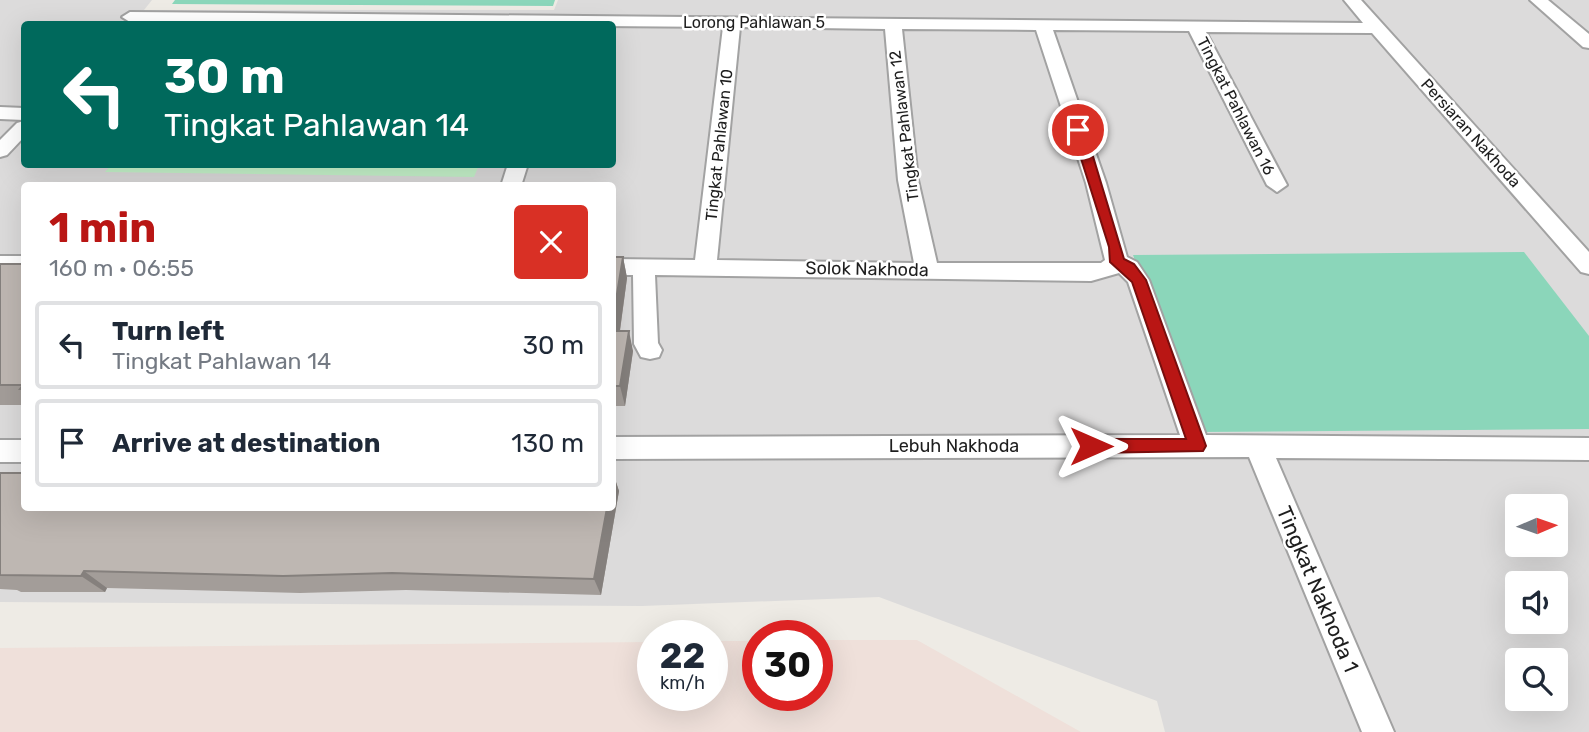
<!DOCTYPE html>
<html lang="en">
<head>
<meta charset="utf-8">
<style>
  :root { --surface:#fff; --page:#f6f6f7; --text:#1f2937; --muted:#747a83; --line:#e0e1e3; --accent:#b91614 }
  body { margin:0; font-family:Rubik,sans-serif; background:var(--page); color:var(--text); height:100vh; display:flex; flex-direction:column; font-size:26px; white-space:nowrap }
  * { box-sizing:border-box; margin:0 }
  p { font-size:23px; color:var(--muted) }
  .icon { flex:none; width:38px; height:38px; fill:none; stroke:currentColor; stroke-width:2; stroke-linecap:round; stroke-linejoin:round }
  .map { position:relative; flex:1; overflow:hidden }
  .sheet { position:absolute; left:21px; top:182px; width:595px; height:329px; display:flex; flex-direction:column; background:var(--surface); border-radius:7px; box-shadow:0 7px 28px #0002 }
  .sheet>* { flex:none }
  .banner { position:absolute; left:21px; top:21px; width:595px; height:147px; border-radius:7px; box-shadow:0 7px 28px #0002; background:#00695c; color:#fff; overflow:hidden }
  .needle { width:46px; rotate:88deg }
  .tools { position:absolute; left:1505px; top:494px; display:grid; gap:14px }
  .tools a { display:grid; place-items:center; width:63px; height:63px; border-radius:7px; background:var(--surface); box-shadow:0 7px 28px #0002; font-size:35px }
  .speed { position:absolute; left:637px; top:620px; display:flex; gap:14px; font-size:35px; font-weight:700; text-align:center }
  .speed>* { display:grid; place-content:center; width:91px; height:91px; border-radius:50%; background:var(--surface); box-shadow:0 7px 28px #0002; line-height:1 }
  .speed small { font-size:18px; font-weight:400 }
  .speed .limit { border:10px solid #d22; background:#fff; color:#111 }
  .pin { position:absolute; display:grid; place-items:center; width:60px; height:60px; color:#fff; margin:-30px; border:4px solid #fff; border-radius:50%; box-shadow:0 2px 7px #0007 }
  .me { position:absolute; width:77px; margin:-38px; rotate:90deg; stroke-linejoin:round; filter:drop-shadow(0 0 5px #0008) }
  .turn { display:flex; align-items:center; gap:24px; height:147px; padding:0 28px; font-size:32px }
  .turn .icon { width:91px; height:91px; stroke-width:2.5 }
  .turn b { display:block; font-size:49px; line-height:60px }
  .round { display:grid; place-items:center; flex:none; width:74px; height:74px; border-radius:7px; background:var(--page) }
  .headline { display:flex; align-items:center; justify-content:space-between; height:119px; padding:0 28px }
  h1 { font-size:42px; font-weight:700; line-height:52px; color:var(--accent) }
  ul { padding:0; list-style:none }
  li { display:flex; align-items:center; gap:21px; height:88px; margin:0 14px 10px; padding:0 14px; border:4px solid var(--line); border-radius:7px }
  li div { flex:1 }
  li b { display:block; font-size:26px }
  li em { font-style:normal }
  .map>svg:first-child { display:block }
  .residential { fill:#dcdbdb; fill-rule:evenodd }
  .military { fill:#efe0da }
  .park { fill:#c6f4cb }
  .pitch { fill:#8bd6ba }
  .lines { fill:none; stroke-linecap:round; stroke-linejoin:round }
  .street-casing { stroke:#a2a2a2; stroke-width:4 }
  .street { fill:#fff; fill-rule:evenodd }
  .wall { fill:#a39d99 }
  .shaded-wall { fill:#85807d }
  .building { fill:#beb7b2; stroke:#85807d; stroke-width:2 }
  .route { fill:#b91614; stroke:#780e0d; stroke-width:2 }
  .labels { text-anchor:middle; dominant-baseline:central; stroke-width:5; stroke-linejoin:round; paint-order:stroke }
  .far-street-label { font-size:16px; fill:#1e1e1e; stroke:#fff }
  .street-label { font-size:18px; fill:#1e1e1e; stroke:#fff }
  .near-street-label { font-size:21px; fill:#1e1e1e; stroke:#fff }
</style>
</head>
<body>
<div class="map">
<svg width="1589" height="732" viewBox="0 0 1589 732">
  <rect width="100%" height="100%" fill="#eeebe5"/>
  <path class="residential" d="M0,0H152L144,10H554L558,0H1589V732H1165L1157,701L879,597L642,606L0,602ZM24,24H612V164H24ZM24,186H612V508H24ZM1517,506H1556V544H1517ZM1517,583H1556V621H1517ZM1517,660H1556V698H1517Z"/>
  <path class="military" d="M817,640H917L1081,732H0V648L653,642V695H712V641H758V695H817Z"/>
  <path class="park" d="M112,164H479V165L474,177L105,172Z"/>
  <g class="pitch">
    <path d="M175,0H555L553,6L172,4Z"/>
    <path d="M1524,252L1589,336V429L1197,432L1133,255Z"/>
  </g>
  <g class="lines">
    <g class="street-casing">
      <g id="street">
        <path d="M1344,0H1361L1589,252V274L1581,272L1372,33L1206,32L1287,185L1277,192L1267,185L1189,31L1053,30L1106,183L1127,257L1137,262L1149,280L1206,435L1589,438V460L1276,458L1394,732H1362L1249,457L612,459V437L1180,435L1128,282L1119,273L1091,281L655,275L658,343L662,350L659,357L650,359L641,357L634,344L633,275H612V259L695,260L723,27L130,22L122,17L130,12L1363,23ZM740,27L885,29L898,180L914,263L717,260ZM902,29L1036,30L1086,183L1105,260L1101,263H937L918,180Z"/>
        <path d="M1530,0H1548L1589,34V48L1583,47Z"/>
        <path d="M0,107L24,108V120L0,119Z"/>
        <path d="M24,121V137L7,155L0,157V140L17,123Z"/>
        <path d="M508,164H528L521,186H501Z"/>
        <rect x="0" y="256" width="24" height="16"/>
        <rect x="0" y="440" width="24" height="22"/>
      </g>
    </g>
    <use href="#street" class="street"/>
  </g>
  <g class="wall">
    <path d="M612,257H623L627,278L620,331L633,351L625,406H612Z"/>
    <rect x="0" y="264" width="24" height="141"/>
    <path d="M0,473L24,508L613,473L619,491L601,595L406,590L300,593L107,588L105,592H21L17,590L0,589Z"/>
  </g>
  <g class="shaded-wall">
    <path d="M623,257L627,278L617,351L612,334V325Z"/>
    <path d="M629,331L633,351L625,406L620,386Z"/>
    <path d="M613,473L619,491L601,595L594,579L607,508H612Z"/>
    <path d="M84,571L107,588L105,592L81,576Z"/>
  </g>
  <g class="building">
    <path d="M612,257H623L612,325Z"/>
    <path d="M0,264H24V389H20L23,385H0Z"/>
    <path d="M612,331H629L620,386H612Z"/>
    <path d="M0,473H24V508H607L594,579L392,573L283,576L84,571L81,576L0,575Z"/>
  </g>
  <path class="route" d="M1078,126L1085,130L1124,259L1134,264L1146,280L1206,446L1203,451L1091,453L1082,446L1091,439H1186L1132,282L1110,262L1109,247L1072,130Z"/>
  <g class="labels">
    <g class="far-street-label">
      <text x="754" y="22">Lorong Pahlawan 5</text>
      <text transform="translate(1236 106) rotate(63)">Tingkat Pahlawan 16</text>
      <text transform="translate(904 126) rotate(-97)">Tingkat Pahlawan 12</text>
      <text transform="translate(1471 133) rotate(48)">Persiaran Nakhoda</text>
      <text transform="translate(719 145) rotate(-84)">Tingkat Pahlawan 10</text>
    </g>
    <g class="street-label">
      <text transform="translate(867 269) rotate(1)">Solok Nakhoda</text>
      <text x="954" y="446">Lebuh Nakhoda</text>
    </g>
    <g class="near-street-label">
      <text transform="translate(1318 589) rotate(67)">Tingkat Nakhoda 1</text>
    </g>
  </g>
</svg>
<div class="tools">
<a><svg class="needle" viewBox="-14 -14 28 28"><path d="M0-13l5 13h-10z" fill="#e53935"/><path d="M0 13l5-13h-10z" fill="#747a83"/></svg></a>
<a><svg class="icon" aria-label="sound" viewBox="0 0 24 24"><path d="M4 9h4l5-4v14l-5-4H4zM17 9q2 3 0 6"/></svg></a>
<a><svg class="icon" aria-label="search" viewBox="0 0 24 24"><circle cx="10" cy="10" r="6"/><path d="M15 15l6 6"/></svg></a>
</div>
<div class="speed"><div>22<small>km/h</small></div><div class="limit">30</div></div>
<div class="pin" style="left:1078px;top:130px;background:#d93025"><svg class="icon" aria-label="arrive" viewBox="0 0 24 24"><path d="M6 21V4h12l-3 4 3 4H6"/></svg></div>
<svg class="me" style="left:1091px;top:446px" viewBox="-20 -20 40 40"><path d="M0-17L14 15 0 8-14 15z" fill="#b91614" stroke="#fff" stroke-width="4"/></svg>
<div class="banner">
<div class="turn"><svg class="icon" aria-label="left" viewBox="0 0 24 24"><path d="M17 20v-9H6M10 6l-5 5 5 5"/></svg><div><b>30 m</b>Tingkat Pahlawan 14</div></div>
</div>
<section class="sheet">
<div class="headline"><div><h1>1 min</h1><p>160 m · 06:55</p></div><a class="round" style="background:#d93025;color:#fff"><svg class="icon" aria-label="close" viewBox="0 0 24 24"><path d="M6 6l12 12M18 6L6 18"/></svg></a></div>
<ul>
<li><svg class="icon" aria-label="left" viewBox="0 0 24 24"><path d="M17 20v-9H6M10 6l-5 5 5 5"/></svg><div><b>Turn left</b><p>Tingkat Pahlawan 14</p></div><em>30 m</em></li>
<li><svg class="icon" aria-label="arrive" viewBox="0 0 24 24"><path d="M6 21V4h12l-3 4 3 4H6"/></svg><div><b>Arrive at destination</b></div><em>130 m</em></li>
</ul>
</section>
</div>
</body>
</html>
